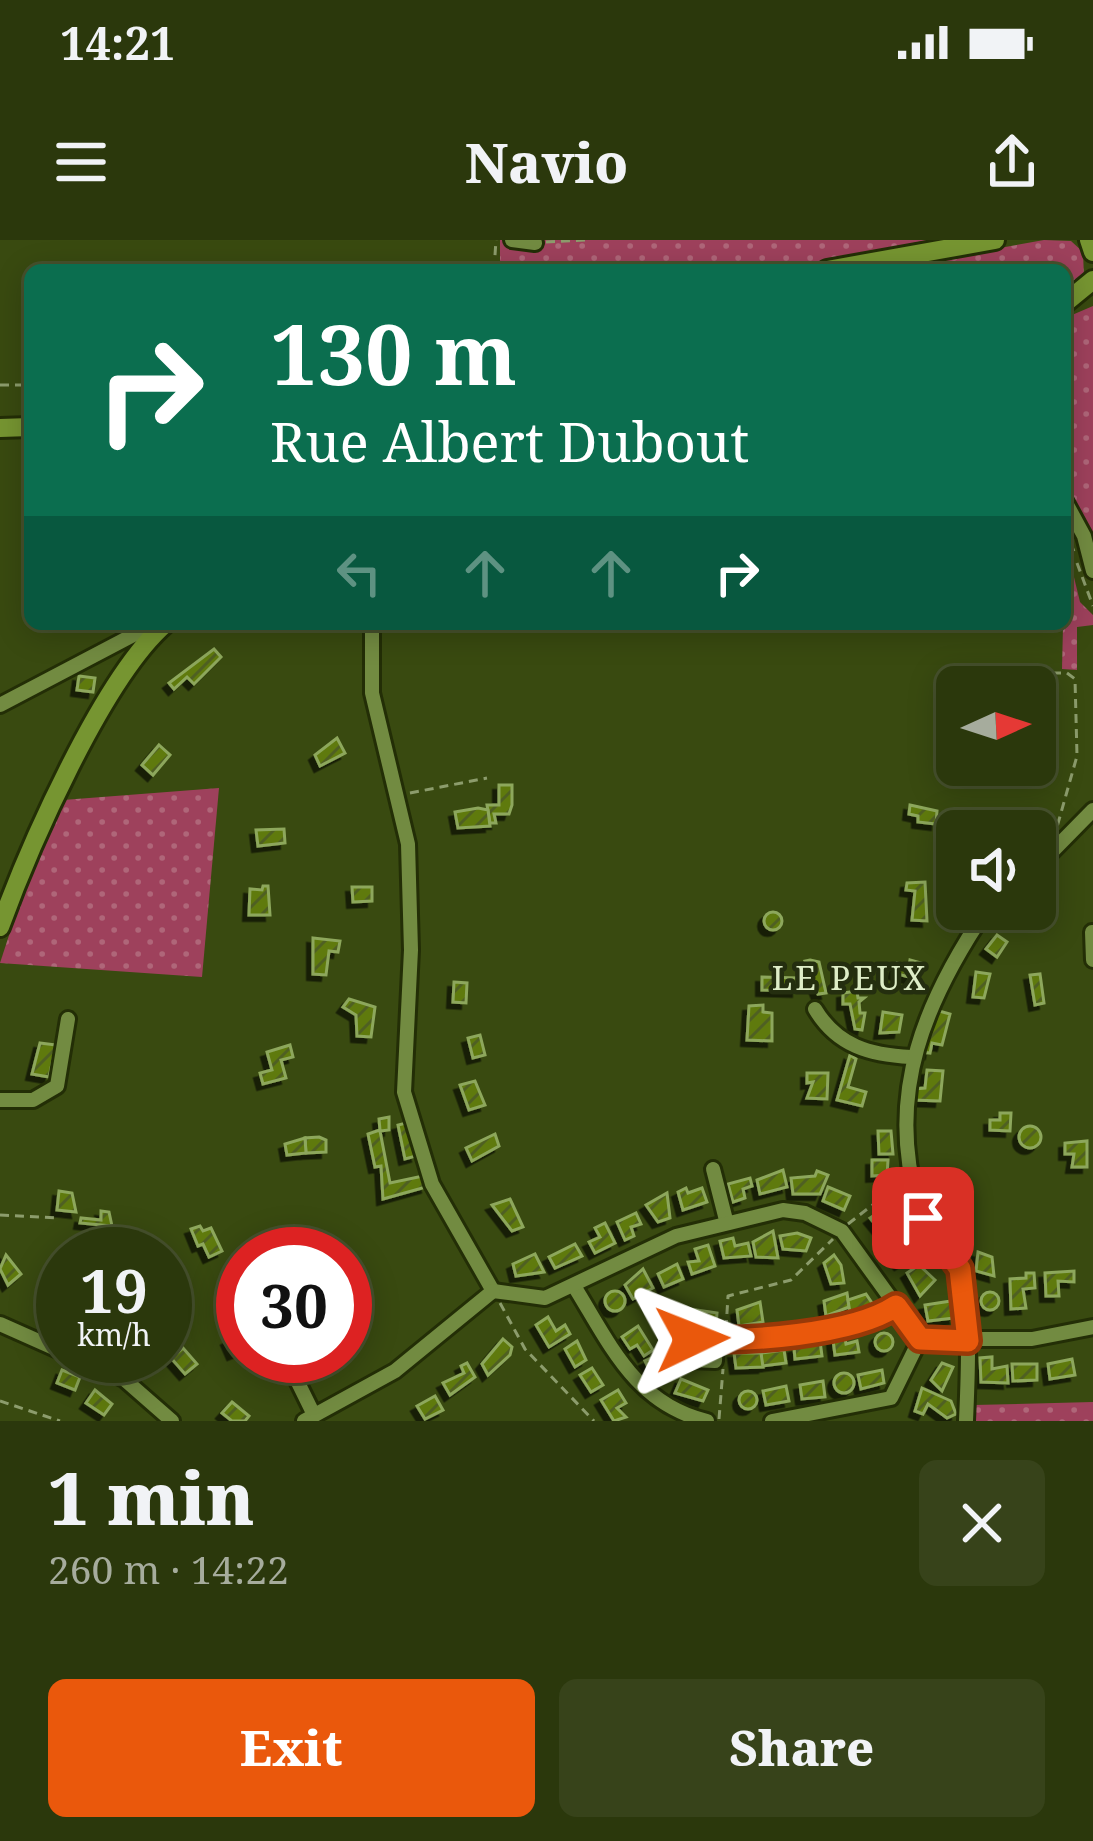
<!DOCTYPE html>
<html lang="en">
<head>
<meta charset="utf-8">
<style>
  :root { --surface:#2b380c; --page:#37431a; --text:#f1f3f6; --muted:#a6ac9d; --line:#47522d; --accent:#ea580c }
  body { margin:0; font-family:"Noto Serif",serif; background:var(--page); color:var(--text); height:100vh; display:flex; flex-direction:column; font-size:45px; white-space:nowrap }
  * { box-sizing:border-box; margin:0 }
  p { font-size:39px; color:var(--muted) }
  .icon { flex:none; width:66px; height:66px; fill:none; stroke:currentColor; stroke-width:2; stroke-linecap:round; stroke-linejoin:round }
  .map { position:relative; height:1181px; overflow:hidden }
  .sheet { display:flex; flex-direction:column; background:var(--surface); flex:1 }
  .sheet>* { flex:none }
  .banner { position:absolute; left:24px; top:24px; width:1047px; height:366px; border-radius:18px; box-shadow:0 6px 30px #0003,0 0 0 3px var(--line); background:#0b6e4f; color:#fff; overflow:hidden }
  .needle { width:78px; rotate:87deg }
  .tools { position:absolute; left:936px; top:426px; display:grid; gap:24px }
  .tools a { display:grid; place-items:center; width:120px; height:120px; border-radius:18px; background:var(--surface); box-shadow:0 6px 30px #0003,0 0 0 3px var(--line); font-size:60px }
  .speed { position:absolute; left:36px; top:987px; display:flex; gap:24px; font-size:60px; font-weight:700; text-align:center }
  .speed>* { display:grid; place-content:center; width:156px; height:156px; border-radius:50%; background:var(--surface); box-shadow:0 6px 30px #0003,0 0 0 3px var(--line); line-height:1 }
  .speed small { font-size:30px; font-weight:400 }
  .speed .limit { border:18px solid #d22; background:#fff; color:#111 }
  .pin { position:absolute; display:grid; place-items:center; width:102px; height:102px; color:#fff; margin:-51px; border-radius:24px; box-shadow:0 6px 18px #0006 }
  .me { position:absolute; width:132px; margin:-66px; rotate:88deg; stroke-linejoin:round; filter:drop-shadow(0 0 9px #0008) }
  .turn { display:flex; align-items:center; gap:42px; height:252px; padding:0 48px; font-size:54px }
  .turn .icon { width:156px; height:156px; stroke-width:2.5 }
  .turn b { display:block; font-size:84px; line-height:102px }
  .lanes { display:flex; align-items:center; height:114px; padding:0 48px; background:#0003; justify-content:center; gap:60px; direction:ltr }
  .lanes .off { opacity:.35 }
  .round { display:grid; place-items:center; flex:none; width:126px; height:126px; border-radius:18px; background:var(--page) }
  .headline { display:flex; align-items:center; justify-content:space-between; height:204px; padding:0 48px }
  h1 { font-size:72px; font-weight:800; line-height:90px }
  .action { display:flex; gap:24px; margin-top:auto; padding:24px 48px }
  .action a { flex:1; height:138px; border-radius:18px; background:var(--accent); color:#fff; font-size:48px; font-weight:800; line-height:138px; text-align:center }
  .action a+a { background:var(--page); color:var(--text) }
  .status { display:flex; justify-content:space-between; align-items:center; height:84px; padding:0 60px; background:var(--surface); direction:ltr }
  .status svg { height:33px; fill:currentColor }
  header { display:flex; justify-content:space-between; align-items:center; height:156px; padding:0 48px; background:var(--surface); font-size:54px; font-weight:800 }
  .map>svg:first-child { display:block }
  .grass { fill:url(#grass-dots) }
  .building { fill:url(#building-hatch); stroke:#8da75c; stroke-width:3; filter:url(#shadow) }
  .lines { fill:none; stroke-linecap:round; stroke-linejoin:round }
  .minor-casing { stroke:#232e06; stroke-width:20 }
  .major-casing { stroke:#232e06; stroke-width:24 }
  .path { stroke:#8c9c6c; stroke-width:3; stroke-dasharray:9 6; stroke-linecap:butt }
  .minor { stroke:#728b41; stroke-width:14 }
  .major { stroke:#769531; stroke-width:18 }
  .route-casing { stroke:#983908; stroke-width:30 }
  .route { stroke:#ea580c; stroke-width:21 }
  .labels { text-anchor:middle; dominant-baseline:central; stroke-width:9; stroke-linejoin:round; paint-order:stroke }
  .neighbourhood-label { font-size:33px; letter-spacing:3px; fill:#deedc7; stroke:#242e0f }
</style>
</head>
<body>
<div class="status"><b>14:21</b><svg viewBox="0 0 49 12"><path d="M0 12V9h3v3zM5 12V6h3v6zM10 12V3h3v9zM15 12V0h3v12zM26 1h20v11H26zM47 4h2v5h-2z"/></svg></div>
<header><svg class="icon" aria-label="menu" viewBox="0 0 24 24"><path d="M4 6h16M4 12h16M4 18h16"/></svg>Navio<svg class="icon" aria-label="share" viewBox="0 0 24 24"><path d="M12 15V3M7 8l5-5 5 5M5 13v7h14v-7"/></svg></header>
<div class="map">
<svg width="1093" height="1181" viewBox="0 0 1093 1181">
  <defs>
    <pattern id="grass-dots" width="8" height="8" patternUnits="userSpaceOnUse" patternTransform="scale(3)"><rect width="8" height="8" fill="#9e415c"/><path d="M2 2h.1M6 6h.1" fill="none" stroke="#af6679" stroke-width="1.8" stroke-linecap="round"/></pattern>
    <pattern id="building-hatch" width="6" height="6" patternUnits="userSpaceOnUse" patternTransform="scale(3)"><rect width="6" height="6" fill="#5e7a0c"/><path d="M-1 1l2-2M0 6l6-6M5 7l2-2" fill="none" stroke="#506024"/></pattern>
    <filter id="shadow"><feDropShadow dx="-5.5" dy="5.5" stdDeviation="0" flood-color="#0009"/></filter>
  </defs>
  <rect width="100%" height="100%" fill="#394a10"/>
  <g class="grass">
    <path d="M500,0H928L779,30H500Z"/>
    <path d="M1044,0L1071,1L1083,12L1084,38L1065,53V30H876Z"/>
    <path d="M1093,66V315L1065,253V78Z"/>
    <path d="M1065,300L1080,362L1093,375V385L1077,387V430L1062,429Z"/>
    <path d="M219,548L202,737L0,723L29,634L63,560Z"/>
    <path d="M1093,1162V1181H974V1165Z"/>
  </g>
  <g class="building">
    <path d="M214,409L221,417L194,444L187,437L174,449L169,443Z"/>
    <path d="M79,436L95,438L93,452L77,450Z"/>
    <path d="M337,498L345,513L320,526L315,515Z"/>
    <path d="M159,505L170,515L153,535L142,525Z"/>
    <path d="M499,545H512V565L509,574H494L496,583H490L487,565H499Z"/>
    <path d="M910,565L937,571L936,584L918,582V576L909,574Z"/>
    <path d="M478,568L488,570L490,586L458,588L455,572Z"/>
    <path d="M994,576L1002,580L1003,591L983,590V577Z"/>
    <path d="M284,589L285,603L258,606L256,590Z"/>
    <path d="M925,642L927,681L912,680L915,651L906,650L907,643Z"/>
    <path d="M263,646H268L270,675H249L250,649L262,650Z"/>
    <path d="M352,647H372V661L353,662Z"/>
    <circle cx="773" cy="681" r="9"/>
    <path d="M997,695L1007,702L997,717L986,709Z"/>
    <path d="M313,698L340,701L338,712L329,711L326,735L313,734Z"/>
    <path d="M810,720L819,722L826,753L818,754L805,721Z"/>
    <path d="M910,720L921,723L916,739L894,733L897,723L909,726Z"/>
    <path d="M976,732L990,734L984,758L973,757Z"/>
    <path d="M1040,734L1044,763L1035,765L1030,735Z"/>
    <path d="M762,737L797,738V751L762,750Z"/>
    <path d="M454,742L467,743L466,763L453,762Z"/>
    <path d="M857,751L858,758H864L859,762L860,773H865L862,790L855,789L850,764H843V753Z"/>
    <path d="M349,759L375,767L371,797L357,796L356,775L343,767Z"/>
    <path d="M763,765V772L772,773V801L747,800L749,766Z"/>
    <path d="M939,771L950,774L942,805L932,803L930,813L920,812Z"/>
    <path d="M883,772L902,775L899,792L880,793Z"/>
    <path d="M480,795L485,815L473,818L468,798Z"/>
    <path d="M40,803L56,805L49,837L32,834Z"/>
    <path d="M290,805L293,817L281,820L286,838L263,844L260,833L272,830L267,812Z"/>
    <path d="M850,815L856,819L848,847L866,852L862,866L837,860Z"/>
    <path d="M927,830L943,831L940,861L913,860V849L925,848Z"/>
    <path d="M807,833H828L827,859L807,858L813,842L807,843Z"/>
    <path d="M475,841L485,865L469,870L460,845Z"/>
    <path d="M1000,873H1011L1010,891L990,890V880H1000Z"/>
    <path d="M389,877V890L380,891L390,943L423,936L426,947L383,959L381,926L375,927L368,894L380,890L379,879Z"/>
    <path d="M406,883L416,916L405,919L398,885Z"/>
    <circle cx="1030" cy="897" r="11"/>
    <path d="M878,891H891L893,914H879Z"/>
    <path d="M495,894L499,906L472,921L466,908Z"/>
    <path d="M319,897L326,900V912L306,913L305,898Z"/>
    <path d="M305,898L306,913L287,915L285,904Z"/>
    <path d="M1087,901V927H1072L1074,914H1065V903Z"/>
    <path d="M872,920H888L887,935L872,936Z"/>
    <path d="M783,930L787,947L760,954L757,940Z"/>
    <path d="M817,931L828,935L820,954H793L791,938L815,936Z"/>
    <path d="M750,938L752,946L743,949L745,958L733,962L728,944Z"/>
    <path d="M946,946H963V966H944Z"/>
    <path d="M828,947L850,956L844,970L823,961Z"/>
    <path d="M686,948L688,953L702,948L707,962L683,970L678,952Z"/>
    <path d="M59,951L72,953L76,972L57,970Z"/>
    <path d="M667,953L670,978L658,982L646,965Z"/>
    <path d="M510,959L523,987L512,991L492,965Z"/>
    <path d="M883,969L895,987L884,995L870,978Z"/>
    <path d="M101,971L109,972L112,986L80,983L81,978L101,980Z"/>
    <path d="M636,973L641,984L631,987L634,996L625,1000L617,982Z"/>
    <path d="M605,983L615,1003L595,1013L589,1002L600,997L595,988Z"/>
    <path d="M200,986L203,991L211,988L222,1011L209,1017L203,1004L198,1006L191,989Z"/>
    <path d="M773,991L778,1018L756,1017L753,1002Z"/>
    <path d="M797,993L811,998L806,1011L783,1009L780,996Z"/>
    <path d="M898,997L911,1017L900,1024L884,1007Z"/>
    <path d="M733,998L735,1006L748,1003L751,1016L724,1018L720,1001Z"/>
    <path d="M575,1004L582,1016L555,1028L549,1017Z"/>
    <path d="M708,1005L715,1026L692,1034L688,1022L699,1021L695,1009Z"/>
    <path d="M978,1012L992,1017L994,1036L976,1031Z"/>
    <path d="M535,1014L544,1032L516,1036L513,1024Z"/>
    <path d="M6,1015L21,1034L8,1045L0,1029Z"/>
    <path d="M834,1015L841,1025L844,1043L831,1044L824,1023Z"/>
    <path d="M677,1024L683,1039L664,1047L658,1034Z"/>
    <path d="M919,1025L935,1040L920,1056L907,1033Z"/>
    <path d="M643,1029L653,1048L633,1059L625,1045Z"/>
    <path d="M1074,1031V1042L1058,1041L1059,1056H1046L1045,1033Z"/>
    <path d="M1026,1033H1034L1035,1048L1023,1049L1026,1068L1011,1069L1010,1039L1026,1038Z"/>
    <path d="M59,1046L63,1050L61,1074L47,1054Z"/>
    <circle cx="615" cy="1061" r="10"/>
    <circle cx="990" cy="1061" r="9"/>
    <path d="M847,1053L849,1067L826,1076L824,1061Z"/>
    <path d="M866,1054L874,1066L850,1073L848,1060Z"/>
    <path d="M951,1061L954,1078L928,1081L925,1065Z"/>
    <path d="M760,1062L763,1082L739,1086L737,1070Z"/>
    <path d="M690,1069L717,1073L716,1087L689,1083Z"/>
    <path d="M670,1071H684L680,1098H668Z"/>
    <path d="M548,1077L556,1091L565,1085L570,1094L549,1107L536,1085Z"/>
    <path d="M243,1079V1110L233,1114L227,1100L239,1095L235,1086Z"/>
    <path d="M638,1086L653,1110L644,1116L637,1105L630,1109L622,1097Z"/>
    <circle cx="884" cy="1102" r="9"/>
    <path d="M845,1098L846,1104L857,1101L859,1112L835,1115L833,1100Z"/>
    <path d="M503,1099L512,1107L510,1115L488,1135L482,1124Z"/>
    <path d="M577,1101L586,1120L575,1127L565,1109Z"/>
    <path d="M820,1101L822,1116L795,1119L794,1108Z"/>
    <path d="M183,1108L197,1124L185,1134L171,1118Z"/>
    <path d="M784,1110L786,1123L762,1126L761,1113Z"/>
    <path d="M734,1113H761L763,1127L736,1128Z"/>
    <path d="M658,1115L668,1134L655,1141L645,1121Z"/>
    <path d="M992,1117V1129L1007,1126L1008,1143L981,1142L980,1118Z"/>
    <path d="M1072,1119L1075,1135L1050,1139L1048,1124Z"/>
    <path d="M467,1123L475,1137L450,1155L443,1143L464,1133L461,1126Z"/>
    <path d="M942,1123L953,1127L942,1151L931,1140Z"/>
    <path d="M1012,1124H1037V1140L1013,1141Z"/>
    <path d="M592,1128L603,1145L591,1152L580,1135Z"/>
    <path d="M62,1130L80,1137L75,1150L57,1143Z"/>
    <path d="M882,1130L884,1143L861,1149L858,1135Z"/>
    <circle cx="844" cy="1143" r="10"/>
    <path d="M681,1139L708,1150L703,1161L675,1153Z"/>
    <path d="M823,1141L825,1157L802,1159L800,1145Z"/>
    <path d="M786,1146L789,1161L766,1165L763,1151Z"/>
    <path d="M922,1148L951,1161L956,1174L947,1178L928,1164L923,1174L915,1171Z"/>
    <path d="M95,1150L112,1164L104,1175L86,1163Z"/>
    <path d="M618,1150L626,1163L617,1168L626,1177L614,1181L601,1160Z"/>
    <circle cx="748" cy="1160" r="9"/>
    <path d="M435,1156L443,1170L425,1179L417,1166Z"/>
    <path d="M232,1162L249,1176L245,1181H232L222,1173Z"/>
  </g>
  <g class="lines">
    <g class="minor-casing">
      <g id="minor">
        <path d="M512,0L535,3"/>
        <path d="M1065,261L1084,296L1093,331"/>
        <path d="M372,384V453L408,604L411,710L404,852L432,944L493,1051"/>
        <path d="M0,465L137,393L159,388"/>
        <path d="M1035,629L1093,570"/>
        <path d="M1092,692L1093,720"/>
        <path d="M815,769C837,806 870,815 911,817"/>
        <path d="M0,860H33L57,846L68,779"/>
        <path d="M713,929L726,980"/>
        <path d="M574,1046C610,1104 635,1164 707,1181"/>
        <path d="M493,1051L545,1058L676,996L783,970L805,973L842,991L920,1099H1032L1093,1087"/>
        <path d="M0,1084L63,1112"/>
        <path d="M716,1100L715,1121L691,1120L692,1099C746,1102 851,1095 896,1066"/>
        <path d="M77,1116L124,1139L172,1181"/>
        <path d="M285,1116L314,1175"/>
        <path d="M304,1181L395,1131L493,1051"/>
        <path d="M772,1181L891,1158L920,1099"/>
        <path d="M966,1181C968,1132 971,1082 961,1033C955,1006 926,991 918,964C885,853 926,759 987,669"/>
      </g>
    </g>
    <g class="major-casing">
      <g id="major">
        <path d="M1089,0L1093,12"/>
        <path d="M827,30L995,0"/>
        <path d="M1065,63L1093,40"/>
        <path d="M0,188L30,187"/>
        <path d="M0,687C29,607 103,438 165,384"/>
      </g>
    </g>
    <g class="path">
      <path d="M546,2L586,0"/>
      <path d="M494,30L496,0"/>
      <path d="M0,145H30"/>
      <path d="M1065,289L1075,314"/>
      <path d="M1077,323L1093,366"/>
      <path d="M992,433H1067L1075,439L1077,516L1057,587"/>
      <path d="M410,553L487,538"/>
      <path d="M0,975L59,978"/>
      <path d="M848,984L902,942"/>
      <path d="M500,1063L525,1109L594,1181"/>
      <path d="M726,1089L728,1056L791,1040L833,999"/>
      <path d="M0,1161L60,1181"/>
      <path d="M719,1179L723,1129"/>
    </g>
    <use href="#minor" class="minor"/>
    <use href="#major" class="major"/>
  </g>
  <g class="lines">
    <g class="route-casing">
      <path id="route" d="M692,1099C746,1102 852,1095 896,1066L920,1099L968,1101L960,1029L923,978"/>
    </g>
    <use href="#route" class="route"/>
  </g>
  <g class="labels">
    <g class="neighbourhood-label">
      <text x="850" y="737">LE PEUX</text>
    </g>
  </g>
</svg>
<div class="tools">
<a><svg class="needle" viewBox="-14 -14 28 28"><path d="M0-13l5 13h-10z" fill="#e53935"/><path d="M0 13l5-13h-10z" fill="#a6ac9d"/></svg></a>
<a><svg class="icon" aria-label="sound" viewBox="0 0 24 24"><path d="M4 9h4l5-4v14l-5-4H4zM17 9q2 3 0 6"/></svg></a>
</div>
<div class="speed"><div>19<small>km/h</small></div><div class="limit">30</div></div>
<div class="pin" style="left:923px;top:978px;background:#d93025"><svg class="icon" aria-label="arrive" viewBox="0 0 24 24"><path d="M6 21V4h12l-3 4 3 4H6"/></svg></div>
<svg class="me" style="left:692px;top:1099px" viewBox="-20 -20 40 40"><path d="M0-17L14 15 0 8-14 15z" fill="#ea580c" stroke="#fff" stroke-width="4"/></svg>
<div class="banner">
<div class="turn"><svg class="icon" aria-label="right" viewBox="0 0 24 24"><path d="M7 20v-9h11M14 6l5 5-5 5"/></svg><div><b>130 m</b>Rue Albert Dubout</div></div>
<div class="lanes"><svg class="icon off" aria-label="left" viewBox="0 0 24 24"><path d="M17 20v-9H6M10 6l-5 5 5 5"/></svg><svg class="icon off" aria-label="ahead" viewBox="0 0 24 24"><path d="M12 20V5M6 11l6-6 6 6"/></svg><svg class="icon off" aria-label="ahead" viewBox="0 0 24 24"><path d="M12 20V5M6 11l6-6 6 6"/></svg><svg class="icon" aria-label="right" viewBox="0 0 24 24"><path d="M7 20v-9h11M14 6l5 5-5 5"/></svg></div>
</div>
</div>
<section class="sheet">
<div class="headline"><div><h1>1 min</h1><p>260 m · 14:22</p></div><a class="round"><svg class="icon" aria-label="close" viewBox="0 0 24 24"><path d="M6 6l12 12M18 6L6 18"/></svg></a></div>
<div class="action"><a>Exit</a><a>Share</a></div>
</section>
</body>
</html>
